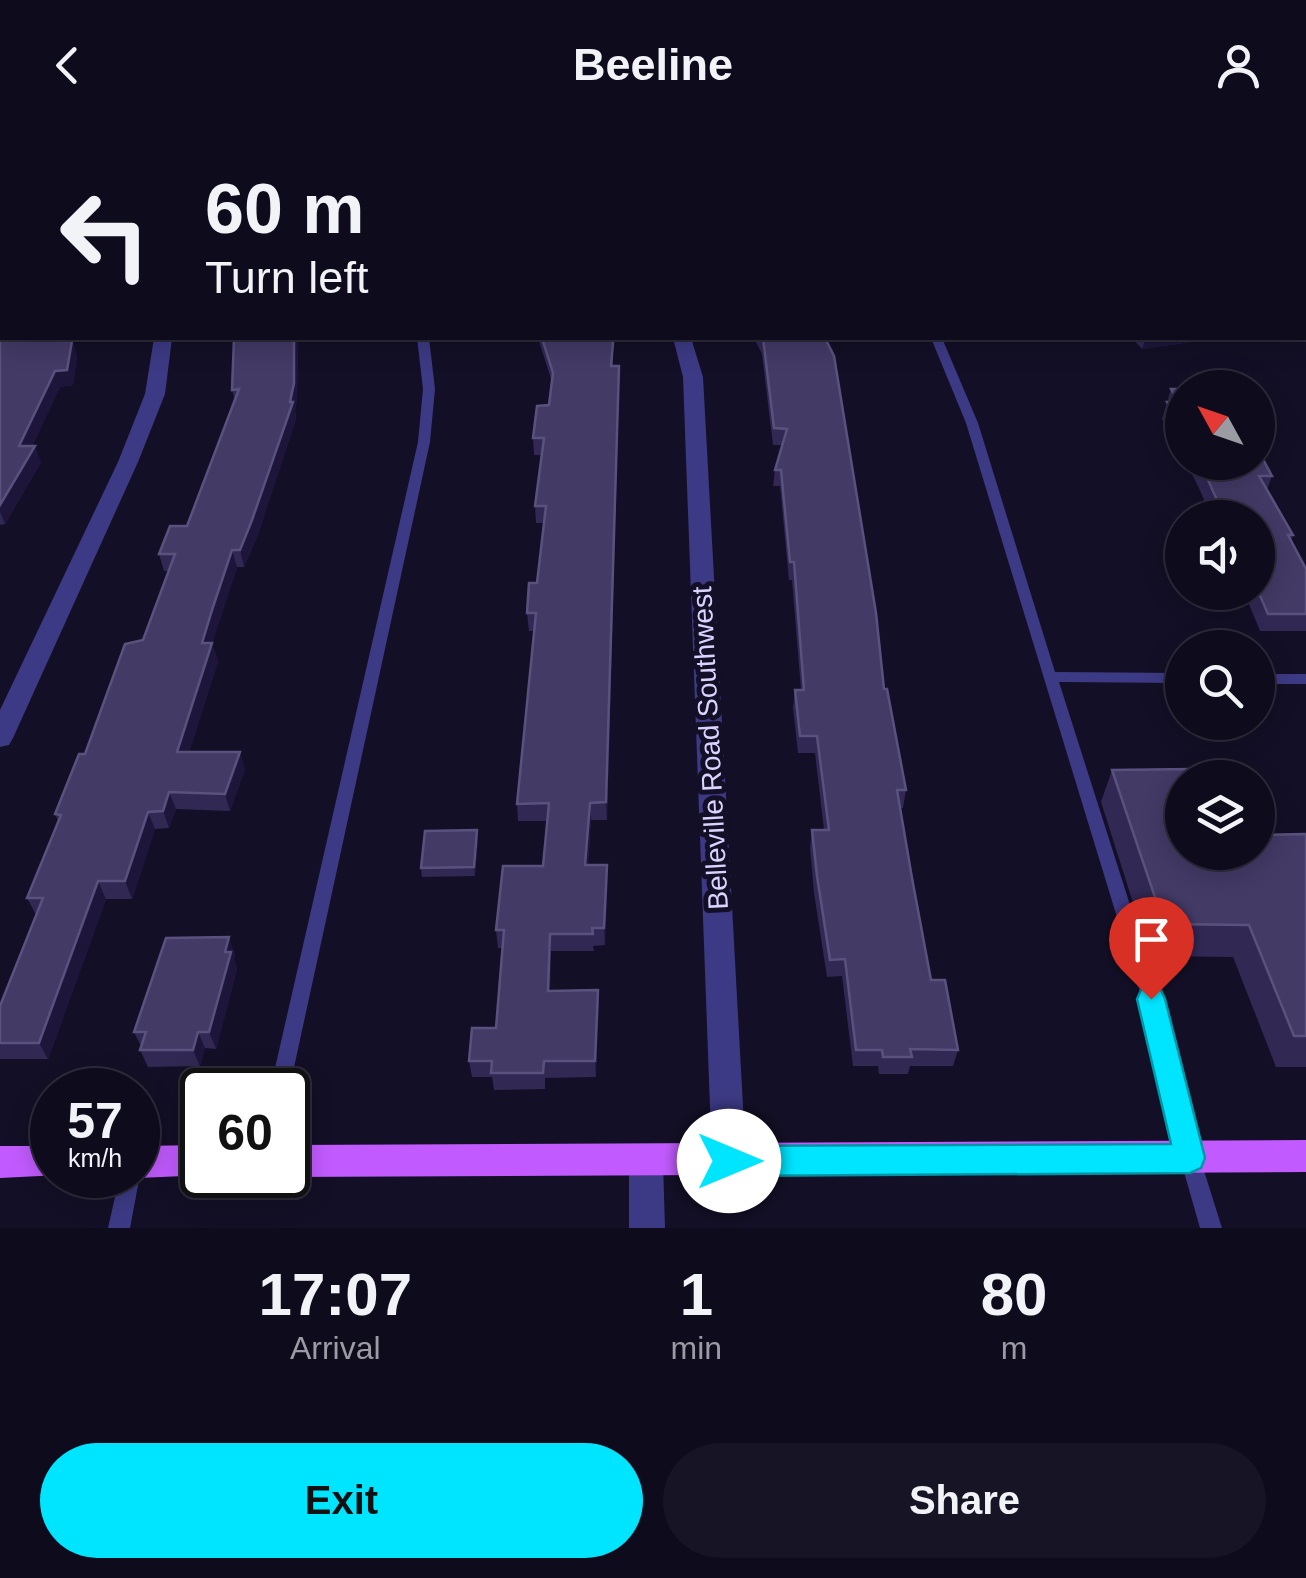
<!DOCTYPE html>
<html lang="en">
<head>
<meta charset="utf-8">
<style>
  :root { --surface:#0e0b1c; --page:#171425; --text:#f1f3f6; --muted:#9b9ba3; --line:#2e2b3b; --accent:#00e5ff }
  body { margin:0; font-family:Arial,sans-serif; background:var(--page); color:var(--text); height:100vh; display:flex; flex-direction:column; font-size:38px; white-space:nowrap }
  * { box-sizing:border-box; margin:0 }
  p { font-size:32px; color:var(--muted) }
  .icon { flex:none; width:55px; height:55px; fill:none; stroke:currentColor; stroke-width:2; stroke-linecap:round; stroke-linejoin:round }
  .map { position:relative; height:1098px; overflow:hidden }
  .side { display:flex; flex-direction:column; background:var(--surface); flex:1 }
  .side>* { flex:none }
  .hud { position:absolute; left:0px; top:0px; width:1308px; height:210px; box-shadow:0 5px 25px #0003,0 0 0 2px var(--line); background:#0e0b1c; color:var(--text); overflow:hidden }
  .needle { width:65px; rotate:310deg }
  .buttons { position:absolute; left:1165px; top:240px; display:grid; gap:20px }
  .buttons a { display:grid; place-items:center; width:110px; height:110px; border-radius:50%; background:var(--surface); box-shadow:0 5px 25px #0003,0 0 0 2px var(--line); font-size:50px }
  .speed { position:absolute; left:30px; top:938px; display:flex; gap:20px; font-size:50px; font-weight:700; text-align:center }
  .speed>* { display:grid; place-content:center; width:130px; height:130px; border-radius:50%; background:var(--surface); box-shadow:0 5px 25px #0003,0 0 0 2px var(--line); line-height:1 }
  .speed small { font-size:25px; font-weight:400 }
  .speed .limit { border:5px solid #111; border-radius:15px; background:#fff; color:#111 }
  .pin { position:absolute; display:grid; place-items:center; width:85px; height:85px; color:#fff; margin:-102px -42px; border-radius:50% 50% 50% 0; rotate:-45deg; box-shadow:0 0 10px #0007 }
  .pin .icon { rotate:45deg }
  .me { position:absolute; width:110px; margin:-55px; rotate:90deg; stroke-linejoin:round; filter:drop-shadow(0 0 8px #0008) }
  .turn { display:flex; align-items:center; gap:35px; height:210px; padding:0 40px; font-size:45px }
  .turn .icon { width:130px; height:130px; stroke-width:2.5 }
  .turn b { display:block; font-size:70px; line-height:85px }
  .eta { display:flex; justify-content:space-evenly; align-items:center; height:170px; text-align:center }
  .eta b { font-size:60px; font-weight:700; line-height:70px }
  .button { display:flex; gap:20px; margin-top:auto; padding:20px 40px }
  .button a { flex:1; height:115px; border-radius:60px; background:var(--accent); color:#111; font-size:40px; font-weight:700; line-height:115px; text-align:center }
  .button a+a { background:var(--page); color:var(--text) }
  header { display:flex; justify-content:space-between; align-items:center; height:130px; padding:0 40px; background:var(--surface); font-size:45px; font-weight:700 }
  .map>svg:first-child { display:block }
  .lines { fill:none; stroke-linecap:round; stroke-linejoin:round }
  .lane { fill:#3d3a85; fill-rule:evenodd }
  .street { fill:#3d3a85; fill-rule:evenodd }
  .primary { fill:#c25bff; fill-rule:evenodd }
  .wall { fill:#312854 }
  .shaded-wall { fill:#1d163a }
  .building { fill:#433a66; stroke:#5a527e; stroke-width:2.5 }
  .route { fill:#00e5ff; stroke:#0095a6; stroke-width:2.5 }
  .labels { text-anchor:middle; dominant-baseline:central; stroke-width:10; stroke-linejoin:round; paint-order:stroke }
  .street-label { font-size:28px; fill:#d9d4ff; stroke:#130f26 }
</style>
</head>
<body>
<header><svg class="icon" aria-label="back" viewBox="0 0 24 24"><path d="M15 5l-7 7 7 7"/></svg>Beeline<svg class="icon" aria-label="person" viewBox="0 0 24 24"><circle cx="12" cy="8" r="4"/><path d="M4 21q1-7 8-7t8 7"/></svg></header>
<div class="map">
<svg width="1306" height="1098" viewBox="0 0 1306 1098">
  <rect width="100%" height="100%" fill="#130f26"/>
  <g class="lines">
    <g class="lane">
      <rect x="380" y="0" width="8" height="2"/>
      <path d="M790,0H799L800,2H792Z"/>
      <path d="M842,0H876L873,2H841Z"/>
      <path d="M417,208H429L435,259L430,312L288,965V960H270L418,312L423,259Z"/>
      <path d="M931,208H942L978,293L1055,542L1182,543V553L1059,552L1160,869L1200,1028L1222,1098H1200L1180,1028L1142,869L966,293Z"/>
      <rect x="1258" y="544" width="48" height="10"/>
      <path d="M138,1039L140,1045L130,1098H108L120,1045H138Z"/>
    </g>
    <g class="street">
      <rect x="173" y="0" width="14" height="2"/>
      <path d="M582,0H597L598,2H583Z"/>
      <path d="M154,208H172L165,264L138,332L13,608L9,615L0,617V580L118,332L145,264Z"/>
      <path d="M673,208H691L703,247L746,1031L741,1042L729,1047L717,1042L712,1031L683,247Z"/>
      <path d="M646,1016L658,1021L663,1032L665,1098H629V1032L634,1021Z"/>
    </g>
    <g class="primary">
      <path d="M1086,0H1101L1102,2H1087Z"/>
      <path d="M1306,198V210L1299,208H1305Z"/>
      <path d="M1306,1010V1042L288,1047L283,1045H288V1015Z"/>
      <path d="M202,1015V1045H207L138,1048L130,1045H138V1016Z"/>
      <path d="M0,1016H52V1045H60L0,1048Z"/>
    </g>
  </g>
  <g class="wall">
    <path d="M0,187L2,208H71V211H72L77,226L73,255L60,257L32,316L41,332L5,394L0,395Z"/>
    <path d="M234,208H298L297,269L295,281L296,289L257,407L244,437H237L218,495L212,514L218,531L189,622L245,639L230,681L176,679L169,698L155,699L132,769H106L48,929H0V913L36,785L27,768L58,691L55,684L143,510L169,441H164L159,424L187,396L235,271L232,260Z"/>
    <path d="M538,208H611L613,213V236L619,252L607,690H591L588,735H607L605,815L593,816L594,821H551L550,861L598,860L596,947L545,948V959L494,960L492,947H472L469,931L496,898L503,818H498L496,800L543,736L547,691H518L517,674L534,501H529L527,483L537,453L544,393H536L535,376L542,325H534L533,308L549,275L552,252Z"/>
    <path d="M754,208H825L884,559L906,660L903,678H900L931,850L958,920L953,936H910L908,944H879L878,936H853L842,846L827,847L814,763L810,718L812,700H824L815,623H798L793,578L795,560H801L792,450H789L780,356H773L775,340L782,315H773L762,224Z"/>
    <path d="M1132,208H1198L1197,211L1142,219Z"/>
    <path d="M1171,259H1182V327L1162,289Z"/>
    <path d="M1186,332H1258L1272,346L1267,360L1293,405L1291,411L1306,439V501H1260L1244,462H1258V388H1212L1198,356Z"/>
    <path d="M1112,640L1182,722L1306,704V937H1276L1233,827L1150,826L1101,672Z"/>
    <path d="M478,709L475,746L422,747L421,738Z"/>
    <path d="M235,824L234,830L237,839L216,919L205,918L200,936L148,937L140,920L141,916L134,902Z"/>
  </g>
  <g class="shaded-wall">
    <path d="M294,208H298L297,269L295,281L296,289L257,407L244,437L240,420L290,272Z"/>
    <path d="M1146,208H1198L1197,211L1142,219Z"/>
    <path d="M72,211L77,226L73,255L60,257L25,332L19,316L55,241Z"/>
    <path d="M619,236V252L607,690L606,672Z"/>
    <path d="M35,316L41,332L5,394L0,382V375Z"/>
    <path d="M232,420L237,437L212,514L218,531L183,640L177,622L202,513Z"/>
    <path d="M240,622L245,639L230,681L225,664Z"/>
    <path d="M169,662L176,679L169,698L163,681Z"/>
    <path d="M590,673L591,690L586,752L585,735Z"/>
    <path d="M148,682L155,699L132,769L125,751Z"/>
    <path d="M477,700L478,709L475,746L474,737Z"/>
    <path d="M607,735L608,752L605,815L604,798Z"/>
    <path d="M98,751L106,769L48,929L39,913Z"/>
    <path d="M550,804L551,821L550,878L548,861Z"/>
    <path d="M229,807L235,824L234,830L237,839L216,919L209,902Z"/>
    <path d="M598,860L599,877L596,947L595,931Z"/>
    <path d="M198,902L205,918L200,936L193,920Z"/>
  </g>
  <g class="building">
    <path d="M62,0H112L111,2H61Z"/>
    <path d="M231,0H287L288,2H231Z"/>
    <path d="M477,0H532L533,2H478Z"/>
    <path d="M652,0H704L705,2H653Z"/>
    <path d="M2,186V208H64L63,211H72L67,240L55,241L19,316H35L0,375V187Z"/>
    <path d="M234,208H294V253L290,272H293L252,390L240,420H232L213,477L202,513H212L177,622H240L225,664L169,662L163,681L148,682L125,751H98L39,913H0V876L43,768H27L61,685L55,684L79,624H85L125,514L143,510L175,424H159L170,396H187L239,259L232,260Z"/>
    <path d="M542,208H611L613,213L611,236H619L606,672L590,673L585,735H607L604,798H592L593,804H550L548,861L598,860L595,931H544L543,943H491L492,931H469L472,898H496L504,800H496L503,736H543L549,673L517,674L536,483H527L529,453H537L546,376H535L544,308H533L537,276L549,275L553,243Z"/>
    <path d="M763,208H825L834,226L876,483L884,559H887L906,660H897L912,748L931,850H945L958,920L910,919L912,927H883L882,920H856L845,829L830,830L817,746L812,700H829L817,606H800L795,560H804L794,432H790L781,340H775L787,299L774,298Z"/>
    <path d="M1171,259H1182V300L1167,272H1178Z"/>
    <path d="M1258,320L1272,346H1259L1293,405H1288L1306,439V484H1268L1258,461V388H1225L1200,332H1258Z"/>
    <path d="M1191,639L1194,648H1182V722H1258V705L1306,704V906H1294L1249,795L1164,794L1112,640Z"/>
    <path d="M477,700L474,737L421,738L425,701Z"/>
    <path d="M229,807L225,822H231L209,902H198L193,920H140L146,902H134L166,808Z"/>
  </g>
  <path class="route" d="M1151,857L1161,860L1165,869L1205,1028L1201,1038L1190,1043L729,1046L718,1041L714,1031L718,1021L729,1016L1171,1014L1137,869L1141,860Z"/>
  <g class="labels">
    <g class="street-label">
      <text transform="translate(710 618) rotate(-93)">Belleville Road Southwest</text>
    </g>
  </g>
</svg>
<div class="buttons">
<a><svg class="needle" viewBox="-14 -14 28 28"><path d="M0-13l5 13h-10z" fill="#e53935"/><path d="M0 13l5-13h-10z" fill="#9b9ba3"/></svg></a>
<a><svg class="icon" aria-label="sound" viewBox="0 0 24 24"><path d="M4 9h4l5-4v14l-5-4H4zM17 9q2 3 0 6"/></svg></a>
<a><svg class="icon" aria-label="search" viewBox="0 0 24 24"><circle cx="10" cy="10" r="6"/><path d="M15 15l6 6"/></svg></a>
<a><svg class="icon" aria-label="layers" viewBox="0 0 24 24"><path d="M12 4l9 5-9 5-9-5zM3 14l9 5 9-5"/></svg></a>
</div>
<div class="speed"><div>57<small>km/h</small></div><div class="limit">60</div></div>
<div class="pin" style="left:1151px;top:869px;background:#d93025"><svg class="icon" aria-label="arrive" viewBox="0 0 24 24"><path d="M6 21V4h12l-3 4 3 4H6"/></svg></div>
<svg class="me" style="left:729px;top:1031px" viewBox="-20 -20 40 40"><circle r="19" fill="#fff"/><path d="M0-13L10 11 0 6-10 11z" fill="#00e5ff"/></svg>
<div class="hud">
<div class="turn"><svg class="icon" aria-label="left" viewBox="0 0 24 24"><path d="M17 20v-9H6M10 6l-5 5 5 5"/></svg><div><b>60 m</b>Turn left</div></div>
</div>
</div>
<section class="side">
<div class="eta">
<div><b>17:07</b><p>Arrival</p></div>
<div><b>1</b><p>min</p></div>
<div><b>80</b><p>m</p></div>
</div>
<div class="button"><a>Exit</a><a>Share</a></div>
</section>
</body>
</html>
